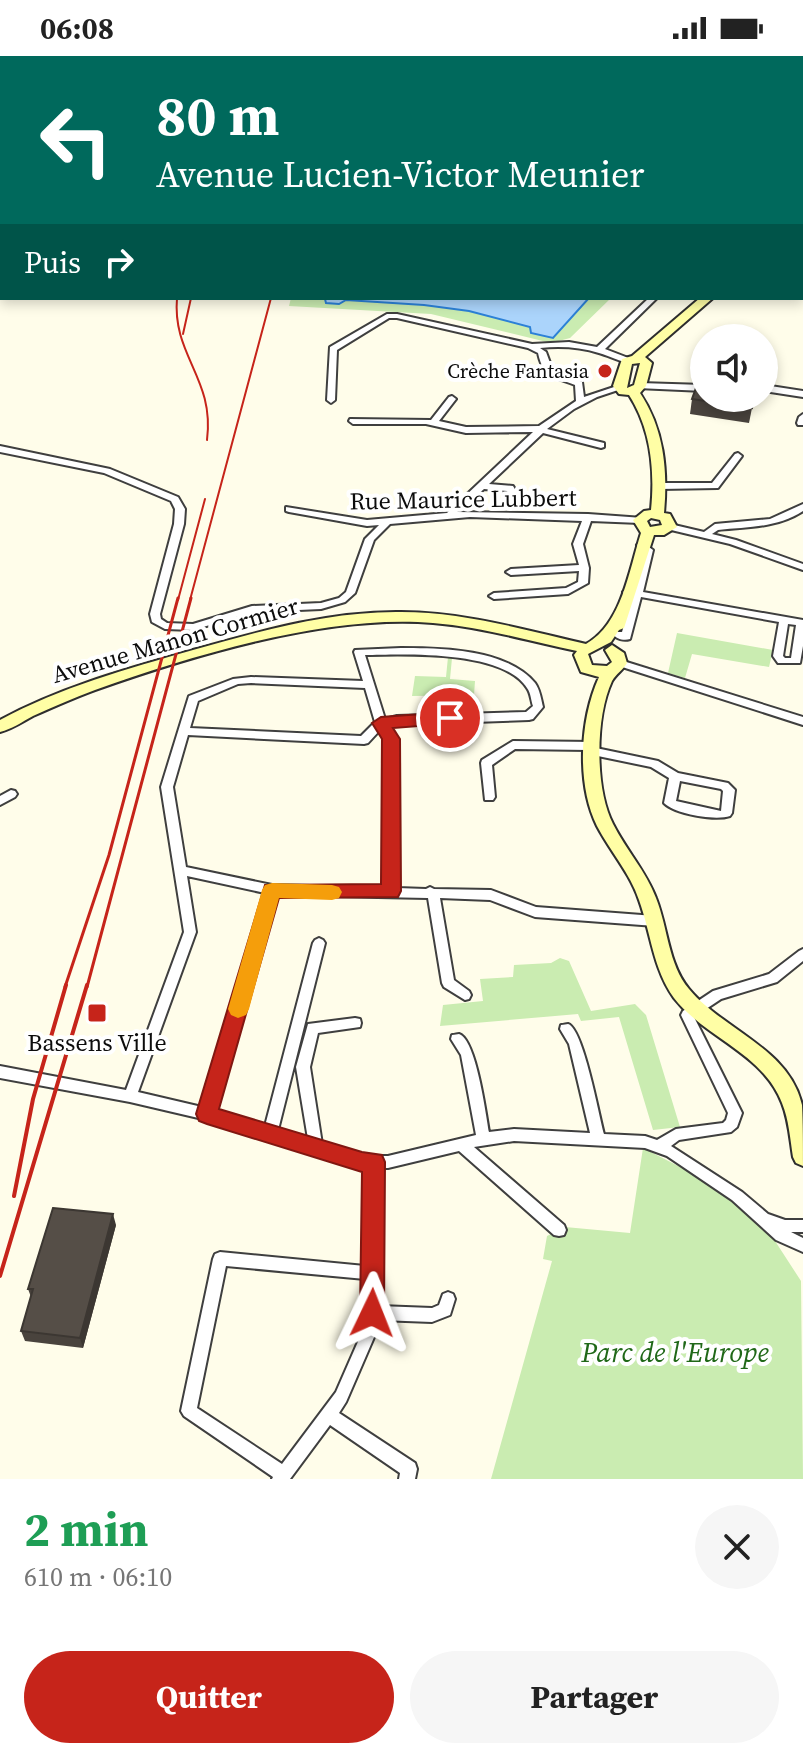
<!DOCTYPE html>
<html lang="fr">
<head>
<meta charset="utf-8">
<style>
  :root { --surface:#fff; --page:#f6f6f6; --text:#222; --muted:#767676; --accent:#c6241a }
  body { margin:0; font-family:"Source Serif 4",serif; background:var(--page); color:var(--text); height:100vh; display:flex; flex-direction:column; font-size:30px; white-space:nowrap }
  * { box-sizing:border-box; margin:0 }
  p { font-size:26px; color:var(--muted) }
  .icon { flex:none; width:44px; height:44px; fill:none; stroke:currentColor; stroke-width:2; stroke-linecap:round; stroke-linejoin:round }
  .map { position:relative; height:1423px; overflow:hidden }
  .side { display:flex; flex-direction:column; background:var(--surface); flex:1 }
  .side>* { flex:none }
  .top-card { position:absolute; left:0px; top:0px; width:804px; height:244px; box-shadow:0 4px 12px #0003; background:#00695c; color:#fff; overflow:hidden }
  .tools { position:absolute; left:690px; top:268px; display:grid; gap:16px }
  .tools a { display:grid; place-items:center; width:88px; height:88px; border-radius:50%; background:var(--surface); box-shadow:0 4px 12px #0003; font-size:40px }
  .pin { position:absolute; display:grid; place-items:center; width:68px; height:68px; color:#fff; margin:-34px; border:4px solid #fff; border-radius:50%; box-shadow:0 2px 8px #0007 }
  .me { position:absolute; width:88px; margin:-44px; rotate:2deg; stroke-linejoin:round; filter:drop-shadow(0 0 6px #0008) }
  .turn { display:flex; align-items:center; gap:28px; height:168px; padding:0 24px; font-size:36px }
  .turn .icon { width:104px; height:104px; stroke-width:2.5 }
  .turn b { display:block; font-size:56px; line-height:68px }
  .then { display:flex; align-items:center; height:76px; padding:0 24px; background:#0003; gap:16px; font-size:30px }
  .round { display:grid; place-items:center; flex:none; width:84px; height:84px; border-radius:42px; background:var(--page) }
  .head { display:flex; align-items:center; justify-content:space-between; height:136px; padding:0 24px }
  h1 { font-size:48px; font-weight:700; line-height:60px; color:#1e9e55 }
  .cta { display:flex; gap:16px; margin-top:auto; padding:16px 24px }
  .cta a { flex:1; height:92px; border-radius:48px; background:var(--accent); color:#fff; font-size:32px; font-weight:700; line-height:92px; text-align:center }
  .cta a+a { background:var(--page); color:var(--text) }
  .status { display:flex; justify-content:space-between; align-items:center; height:56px; padding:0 40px; background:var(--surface); direction:ltr }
  .status svg { height:22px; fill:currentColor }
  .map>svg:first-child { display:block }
  .green { fill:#caecb1 }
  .water { fill:#abd4fb; stroke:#2c81d7; stroke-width:2 }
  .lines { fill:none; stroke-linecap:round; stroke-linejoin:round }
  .street-casing { stroke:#3f3f3f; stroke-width:4 }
  .secondary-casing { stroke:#2e2e2e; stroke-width:4 }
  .street { fill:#fff; fill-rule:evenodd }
  .secondary { fill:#fffea5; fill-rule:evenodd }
  .rail-far2 { stroke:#c6241a; stroke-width:2 }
  .rail-far1 { stroke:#c6241a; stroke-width:3 }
  .rail { stroke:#c6241a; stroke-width:4 }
  .wall { fill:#49433d }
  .shaded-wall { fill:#3c3732 }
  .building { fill:#554e47; stroke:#3c3732; stroke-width:2 }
  .route { fill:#c6241a; stroke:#811711; stroke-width:2 }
  .slow { fill:#f59e0b }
  .poi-dot { fill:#c6241a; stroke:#fff; stroke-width:3 }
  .labels { text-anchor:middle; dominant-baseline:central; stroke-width:8; stroke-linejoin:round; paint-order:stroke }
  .far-poi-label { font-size:20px; fill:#0c0c0c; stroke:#fff; text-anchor:end }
  .street-label { font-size:24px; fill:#0c0c0c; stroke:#fff }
  .poi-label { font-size:24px; fill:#0c0c0c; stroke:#fff }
  .near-park-label { font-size:28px; font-style:italic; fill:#206818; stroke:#fff }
</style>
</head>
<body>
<div class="status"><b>06:08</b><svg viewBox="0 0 49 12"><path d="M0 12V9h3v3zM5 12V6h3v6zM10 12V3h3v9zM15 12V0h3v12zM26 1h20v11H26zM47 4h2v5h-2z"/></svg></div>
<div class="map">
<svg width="803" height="1423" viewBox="0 0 803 1423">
  <rect width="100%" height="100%" fill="#fffdea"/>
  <g class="green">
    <path d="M291,242H611L570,282L551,287L431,258L289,250Z"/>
    <path d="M677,577L773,594L769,611L692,598L685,622L668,617Z"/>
    <path d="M448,601L452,602L450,623L475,625L474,639L412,640L415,620L446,621Z"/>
    <path d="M560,902L569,905L591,955L635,948L646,959L680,1071L653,1074L619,961L581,965L578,958L440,970L443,949L483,945L480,923L513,921L514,909L551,907Z"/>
    <path d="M643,1092L688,1115L764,1168L801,1225L803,1423H491L552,1205L543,1203L547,1180L565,1171L630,1177Z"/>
  </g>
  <path class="water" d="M314,242H589L553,282L531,277L530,271L469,255L424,249L346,244L339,248L326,247L325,243Z"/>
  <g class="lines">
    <g class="street-casing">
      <g id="street">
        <path d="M203,0H210L212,2H205Z"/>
        <path d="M307,0H313L312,2H306Z"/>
        <path d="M443,0H451L453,2H445Z"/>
        <path d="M521,0H527L525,2H519Z"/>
        <path d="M557,0H574L578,2H561Z"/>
        <rect x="744" y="0" width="6" height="2"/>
        <rect x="802" y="10" width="1" height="4"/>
        <rect x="0" y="60" width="2" height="4"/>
        <rect x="802" y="70" width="1" height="4"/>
        <rect x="802" y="209" width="1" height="5"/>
        <path d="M649,242H657L605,293L631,303V307C620,306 610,300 599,297C580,291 560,290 540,292L546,296L553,315L582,326L584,341L620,329L624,332L597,341L574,353L547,373L604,387V391L601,392L543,377L489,428L513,430L519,440L517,442H511L507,435L484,433L457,456L588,458L643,462L645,464L640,467L591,465L583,488L589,512L588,527L568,538L494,543L489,540L494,537L566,532L578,526L579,515L511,519L506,516L511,513L579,509L573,488L582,465L470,461L390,468L374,484L355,537L345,546L321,553L253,556L193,574L165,573L152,566L150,558L174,468L175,453L171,445L104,417L0,396V390L110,413L178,441L185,453L184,468L160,558L161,563L167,567L193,568L252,550L321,547L339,542L346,536L365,483L379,469L367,470L289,456L286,455V451L367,464L447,457L533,376L466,377L426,368H353L349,365L350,363L431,364L449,341L452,340L456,343L439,365L466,371L539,370L576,345L575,329C554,320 544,324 538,297L528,292L397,262H389L337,294L335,344L331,347L327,344L330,291L387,258H397L532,288L569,286L597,291Z"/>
        <path d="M640,327L704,329V335L637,332V328Z"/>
        <path d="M764,329L803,335V341L764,335Z"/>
        <path d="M803,358V369H798L797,367L799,361Z"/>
        <path d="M738,397L742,400L718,432L660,433L655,430L660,427H712L735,398Z"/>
        <path d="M803,448V455C777,472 747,471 718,474L712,478L736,484L803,508V514L730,488L667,473L665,471L670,468L704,476L715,468L770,463Z"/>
        <path d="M642,486L653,494L643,536L803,564V590L800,607H778L773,600L779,566L641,541L630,583C624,585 616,583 613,578L614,576H622L632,540L625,538L623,536L628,533L634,534L643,498V495L637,489ZM788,568L796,569L791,602H785L783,600Z"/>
        <path d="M401,592C442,592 507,593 535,627C540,634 541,643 543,651L533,663L529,664L388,669L396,683L397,832L426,833L430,831L434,833L491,834L536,851L655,860L659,862L661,865L659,868L655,870L535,861L490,844L440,842L454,924L469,935L471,939L469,943L465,944L444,931L442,927L428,842L277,839L215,1055L265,1070L313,887L315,884L319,882L323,884L325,887L278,1074L308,1083L296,1011L308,968L355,962L360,963L361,967L360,971L318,977L310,1011L322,1088L362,1100H388L476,1079L461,999L451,983L452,979C455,979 457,978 459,978C476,983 486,1059 489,1076L514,1073L590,1077L569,988L560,973L561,969C564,969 566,968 568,968C583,972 599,1060 604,1078L645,1080L657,1084L676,1073L723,1067L726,1064L728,1057L681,959L683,955L713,935L769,918L799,895L803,893V905L777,926L721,943L694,961L742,1057L737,1071L731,1076L679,1084L671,1090L742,1136L768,1158L785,1164H803V1176H791L803,1182V1196L776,1184L732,1144L667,1100L645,1092L514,1085L474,1091L564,1169L566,1174L564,1179L559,1180L554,1179L459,1095L388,1112H381L379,1250L432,1252L439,1249L443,1238L448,1236L453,1238L455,1243L450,1259L432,1266L379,1264L378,1272L346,1346L339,1357L415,1407L417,1413L415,1423H399L400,1417L330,1369L290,1423H272L273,1421L184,1360L181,1355L213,1203L215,1198L220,1196L365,1210L367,1112H362L207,1064L130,1046L0,1022V1010L126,1034L184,876L161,731L189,640L233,623L251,621L363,625L354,596L355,594ZM365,599C405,598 503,594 527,632C531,637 531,645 533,650L526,656L397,660L385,663ZM251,627L365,632L375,666L361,680L190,672L198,645L238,628ZM380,674L386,683L385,832L272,829L186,811L173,731L188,679L364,688L368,687ZM187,820L265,837L202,1051L138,1036L196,876ZM226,1210L365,1223L364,1272L336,1336L282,1408L197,1352Z"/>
        <path d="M620,604L803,661V669L616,609L615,607L616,605Z"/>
        <path d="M513,685L592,686L596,687V692L658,705L678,717L728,727L735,734L732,757L730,760C715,765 675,758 664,747L669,722L651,711L593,699L589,698L588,694L515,693L492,709L495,741L493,744H485L481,707L482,704ZM680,725L721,733L723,735L721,755L676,745Z"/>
        <path d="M11,734L15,735L17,738L15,741L0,749V740Z"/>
      </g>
    </g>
    <g class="secondary-casing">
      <g id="secondary">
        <path d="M803,167V174H802V167Z"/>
        <path d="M700,242H713L645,301L652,307L646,330L640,337C664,373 668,414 664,457L670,458L677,471L664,479H654L624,572L619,574L611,586L588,598L592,609L607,610L612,606L605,594L612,589L624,597L627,607C623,614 616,618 612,625C595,662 595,733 613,768C626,794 646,815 656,842C668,872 668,908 689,933C723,974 789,992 802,1049C803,1067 803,1091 803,1110L796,1107L793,1101C790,1083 789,1064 782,1047C763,997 705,982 674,942C653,913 651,877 639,844C630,817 610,795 597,770C576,727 580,663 599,621L581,616L574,599L577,595C529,585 482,571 433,567C328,558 194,599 95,634C73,642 53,651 33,660C22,666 12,673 0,676V664C61,631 127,613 193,594C261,575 330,555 401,556C464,556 525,574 586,588C622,568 629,514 641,477L633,464L644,455L651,454C655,415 651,373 629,339L619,338L613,330L622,303L632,300ZM640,307L634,329L627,332L632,308ZM651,462L660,464L662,469L650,471L647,465Z"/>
      </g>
    </g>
    <use href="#street" class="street"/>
    <use href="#secondary" class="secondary"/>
    <g class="rail-far2">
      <path d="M160,1L165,0"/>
      <path d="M177,242C172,300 215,322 207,384"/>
      <path d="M183,278L191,242"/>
      <path d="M178,544L205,443"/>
      <path d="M190,544L271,242"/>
    </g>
    <g class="rail-far1">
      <path d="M65,931L109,799L178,542"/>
      <path d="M87,931L191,542"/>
    </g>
    <g class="rail">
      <path d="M14,1140L33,1043L66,929"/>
      <path d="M0,1220L87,929"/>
    </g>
  </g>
  <g class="wall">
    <path d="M754,342L749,367L690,358L692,343Z"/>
    <path d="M116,1169L83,1292L25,1285L21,1275L31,1241L28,1233Z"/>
  </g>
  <path class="shaded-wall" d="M113,1158L116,1169L83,1292L80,1282Z"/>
  <g class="building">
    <path d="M697,329L704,330V342H754L752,352L692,343Z"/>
    <path d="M53,1152L113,1158L80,1282L21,1275L33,1233H28Z"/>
  </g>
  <path class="route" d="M450,656L456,658L459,662L456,667L393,672L400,683L401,835L398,841L279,842L219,1053L362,1096L382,1099L385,1106L384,1257L381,1265L372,1269L363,1265L360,1257L362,1116L207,1068L199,1065L196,1058L265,829L381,828L382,683L372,667L381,661Z"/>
  <path class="slow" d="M272,827L332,829L339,831L342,836L339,842L332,844L279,842L249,953L246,959L238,962L231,959L228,953L262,834L265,829Z"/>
  <g class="poi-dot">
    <circle cx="605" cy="315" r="8"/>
    <rect x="87" y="947" width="20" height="20" rx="4"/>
  </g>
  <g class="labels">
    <g class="far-poi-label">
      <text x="589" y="315">Crèche Fantasia</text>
    </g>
    <g class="street-label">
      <text transform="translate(463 443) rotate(-1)">Rue Maurice Lubbert</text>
      <text transform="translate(175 584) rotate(-16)">Avenue Manon Cormier</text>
    </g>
    <g class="poi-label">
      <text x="97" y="986">Bassens Ville</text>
    </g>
    <g class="near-park-label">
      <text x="675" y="1296">Parc de l'Europe</text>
    </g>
  </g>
</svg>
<div class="tools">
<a><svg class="icon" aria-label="sound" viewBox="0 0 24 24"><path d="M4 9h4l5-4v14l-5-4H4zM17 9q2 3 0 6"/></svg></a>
</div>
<div class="pin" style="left:450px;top:662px;background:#d93025"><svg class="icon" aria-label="arrive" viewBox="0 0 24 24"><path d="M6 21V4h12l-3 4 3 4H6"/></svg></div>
<svg class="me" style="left:372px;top:1257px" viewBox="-20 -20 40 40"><path d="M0-17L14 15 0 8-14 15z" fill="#c6241a" stroke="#fff" stroke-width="4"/></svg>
<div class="top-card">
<div class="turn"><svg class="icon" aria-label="left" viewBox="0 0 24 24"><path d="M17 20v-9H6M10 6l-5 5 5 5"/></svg><div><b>80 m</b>Avenue Lucien-Victor Meunier</div></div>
<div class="then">Puis<svg class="icon" aria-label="right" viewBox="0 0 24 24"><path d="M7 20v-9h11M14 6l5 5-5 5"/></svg></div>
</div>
</div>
<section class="side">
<div class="head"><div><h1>2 min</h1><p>610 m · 06:10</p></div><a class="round"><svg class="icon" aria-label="close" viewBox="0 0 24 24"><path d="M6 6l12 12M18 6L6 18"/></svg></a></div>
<div class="cta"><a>Quitter</a><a>Partager</a></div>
</section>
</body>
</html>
